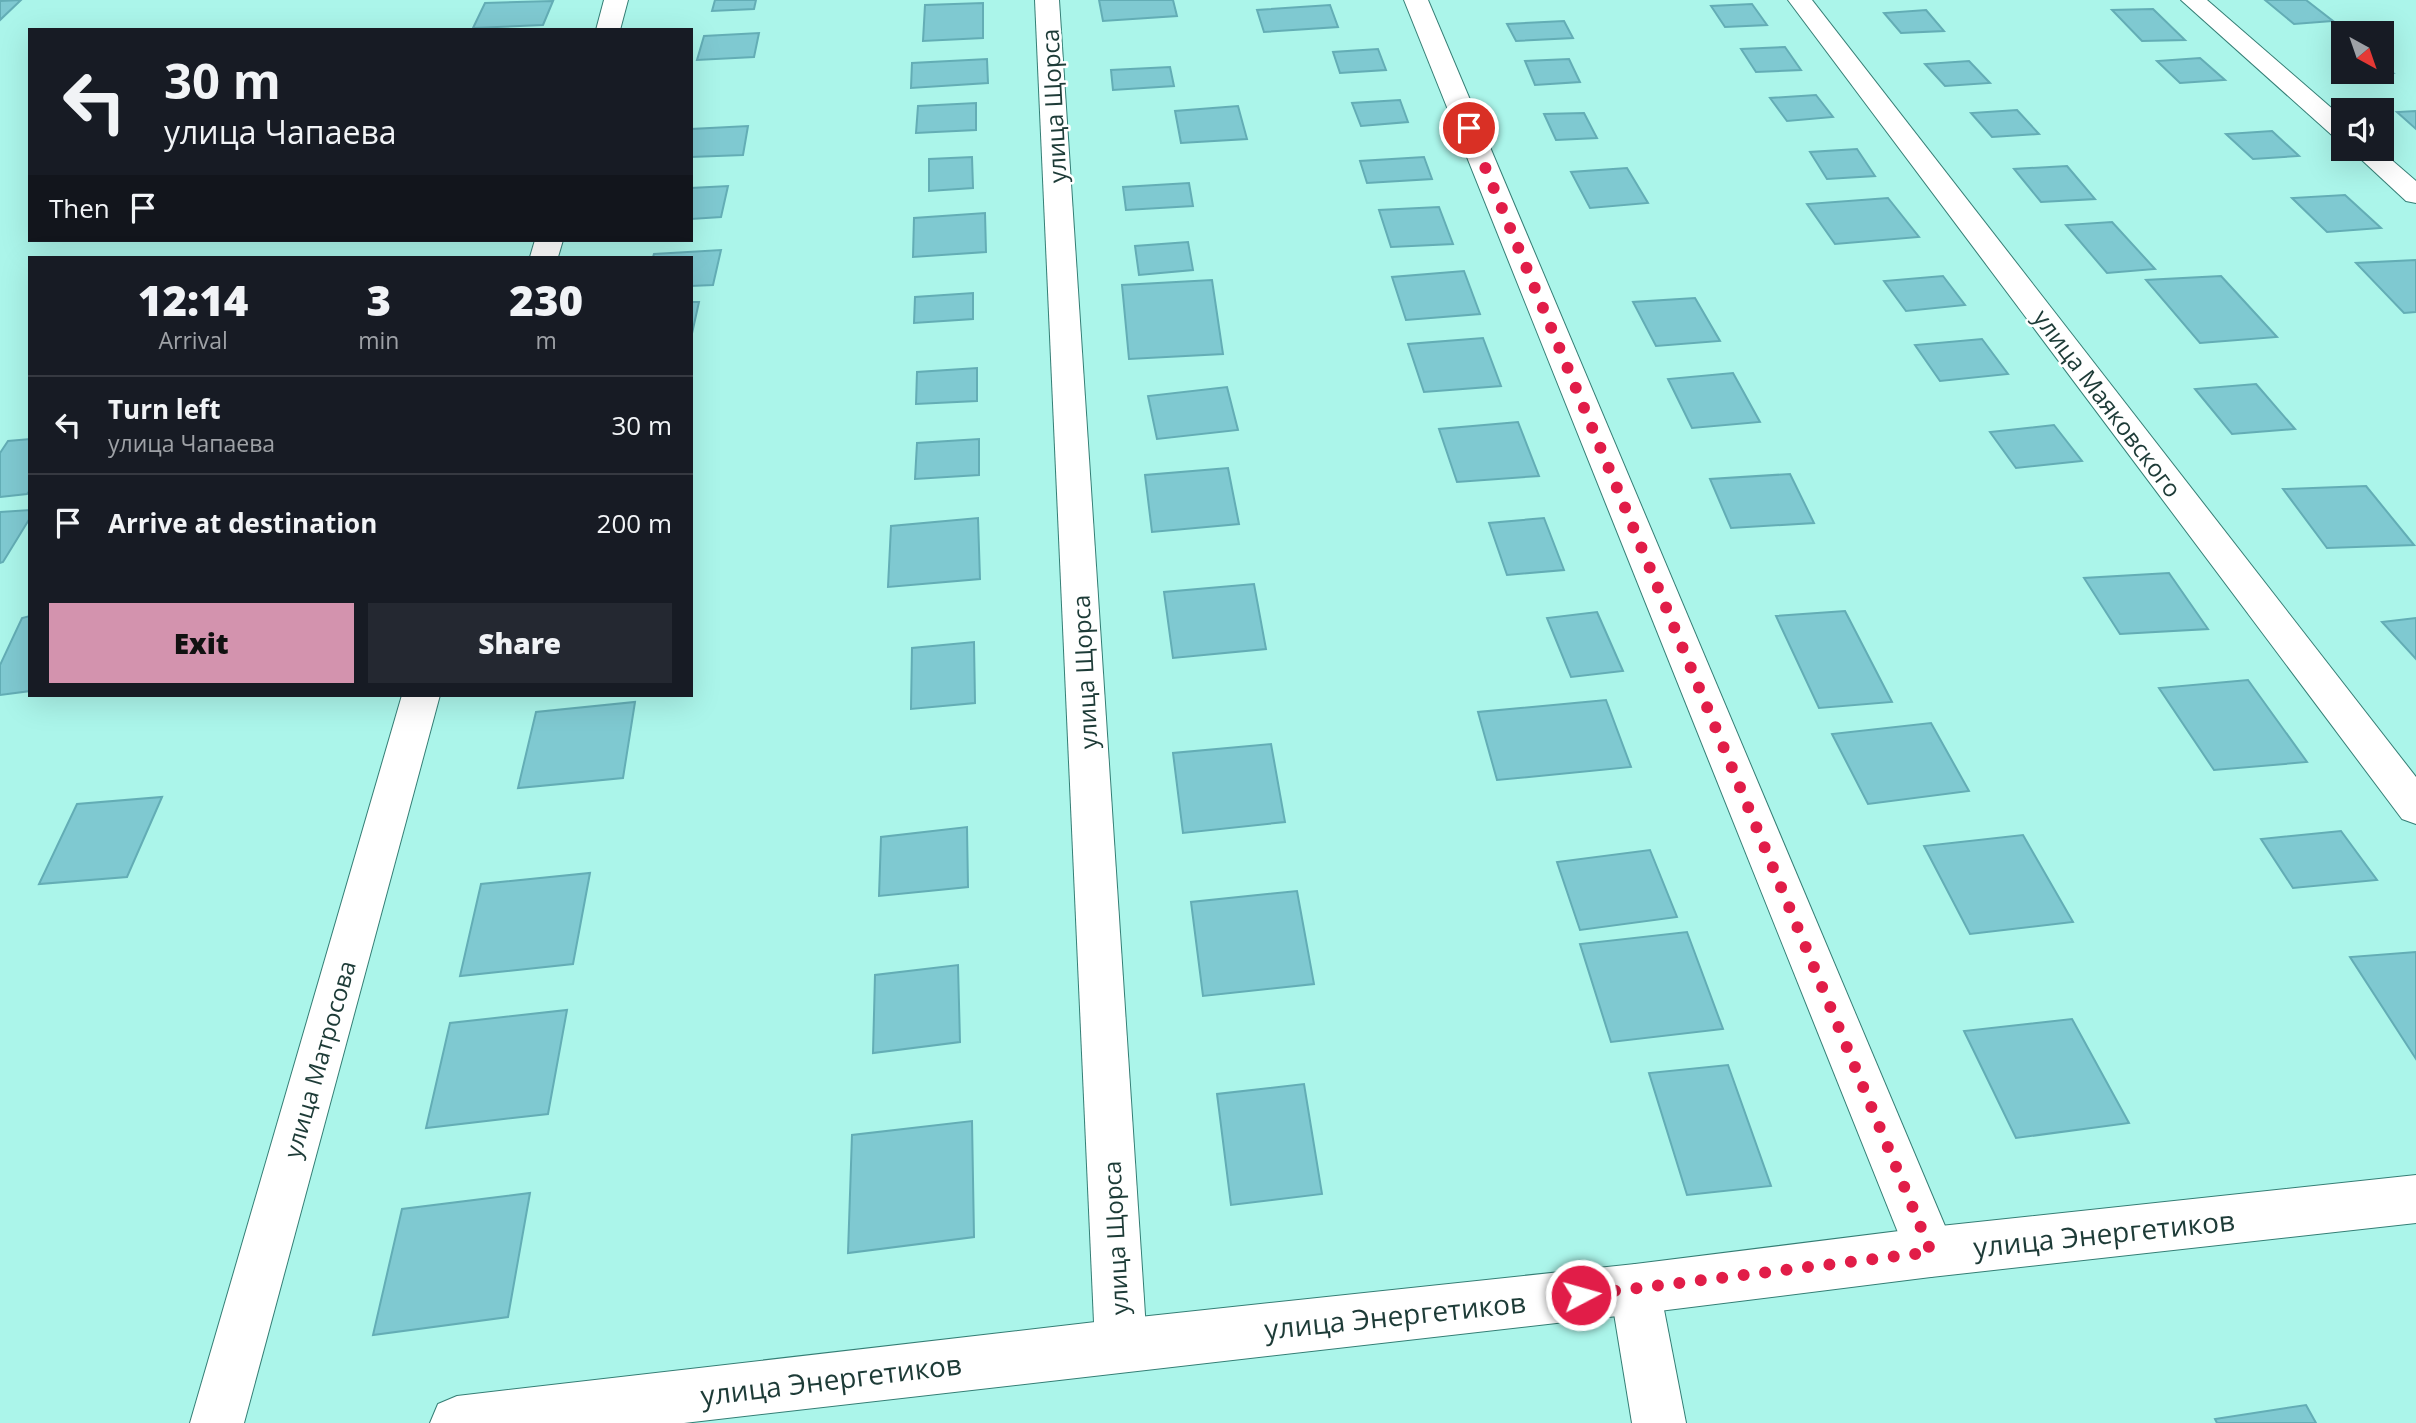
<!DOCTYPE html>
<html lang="en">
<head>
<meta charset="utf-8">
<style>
  :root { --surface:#171b24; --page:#242831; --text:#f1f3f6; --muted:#9ea1a6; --line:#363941; --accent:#d393ae }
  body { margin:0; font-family:"Open Sans",sans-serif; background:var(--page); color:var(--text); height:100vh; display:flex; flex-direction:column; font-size:26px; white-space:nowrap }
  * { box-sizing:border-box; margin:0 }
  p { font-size:23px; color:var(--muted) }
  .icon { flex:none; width:38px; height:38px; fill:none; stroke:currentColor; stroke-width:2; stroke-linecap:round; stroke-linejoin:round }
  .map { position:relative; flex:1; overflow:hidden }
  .side { position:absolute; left:28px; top:256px; width:665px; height:441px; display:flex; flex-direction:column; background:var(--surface); border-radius:0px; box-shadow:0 7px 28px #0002 }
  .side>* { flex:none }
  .banner { position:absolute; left:28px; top:28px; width:665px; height:214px; border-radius:0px; box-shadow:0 7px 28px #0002; background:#171b24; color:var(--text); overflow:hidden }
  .needle { width:46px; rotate:140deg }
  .controls { position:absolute; left:2331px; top:21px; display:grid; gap:14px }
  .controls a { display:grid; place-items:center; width:63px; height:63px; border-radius:0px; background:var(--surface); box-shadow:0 7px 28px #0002; font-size:35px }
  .pin { position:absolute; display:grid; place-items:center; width:60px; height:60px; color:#fff; margin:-30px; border:4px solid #fff; border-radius:50%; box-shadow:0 2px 7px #0007 }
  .me { position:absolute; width:77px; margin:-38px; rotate:84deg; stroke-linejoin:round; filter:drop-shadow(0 0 5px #0008) }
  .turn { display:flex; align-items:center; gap:24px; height:147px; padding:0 21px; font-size:32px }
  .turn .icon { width:91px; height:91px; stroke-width:2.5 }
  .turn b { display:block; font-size:49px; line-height:60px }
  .then { display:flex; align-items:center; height:66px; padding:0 21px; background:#0003; gap:14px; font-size:26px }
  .eta { display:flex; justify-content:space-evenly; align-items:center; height:119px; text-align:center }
  .eta b { font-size:42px; font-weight:800; line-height:49px }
  .cta { display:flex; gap:14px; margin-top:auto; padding:14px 21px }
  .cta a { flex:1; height:80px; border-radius:0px; background:var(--accent); color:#111; font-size:28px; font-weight:800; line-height:80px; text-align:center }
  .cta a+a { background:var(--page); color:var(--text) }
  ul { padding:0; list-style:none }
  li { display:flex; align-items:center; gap:21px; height:98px; padding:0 21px; border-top:2px solid var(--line) }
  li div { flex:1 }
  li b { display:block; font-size:26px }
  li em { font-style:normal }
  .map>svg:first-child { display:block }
  .building { fill:#7fc9d1; stroke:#63adb5; stroke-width:2 }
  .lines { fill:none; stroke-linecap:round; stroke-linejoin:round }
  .street-casing { stroke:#347e75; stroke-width:2 }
  .secondary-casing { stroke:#347e75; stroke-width:2 }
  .street { fill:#fff; fill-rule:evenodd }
  .secondary { fill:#fff; fill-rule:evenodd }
  .route { stroke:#e11d48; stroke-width:12; stroke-dasharray:0 21.6 }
  .labels { text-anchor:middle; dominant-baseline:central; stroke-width:5; stroke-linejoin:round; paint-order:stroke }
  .street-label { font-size:24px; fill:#1d3b37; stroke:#fff }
  .near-street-label { font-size:28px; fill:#1d3b37; stroke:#fff }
</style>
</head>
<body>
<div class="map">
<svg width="2416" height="1423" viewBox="0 0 2416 1423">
  <rect width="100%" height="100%" fill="#abf5ea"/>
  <g class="building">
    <path d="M21,0L0,20V1Z"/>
    <path d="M715,0H756L754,9L712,11Z"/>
    <path d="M1099,0H1173L1177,16L1103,21Z"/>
    <path d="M2265,0H2306L2333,21L2294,24Z"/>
    <path d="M553,1L543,25L473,28L485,3Z"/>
    <path d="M983,3V38L923,41L925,5Z"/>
    <path d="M1752,4L1767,25L1725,27L1711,6Z"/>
    <path d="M1330,5L1338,27L1264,32L1257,10Z"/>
    <path d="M2153,9L2185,40L2142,41L2112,10Z"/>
    <path d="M1926,10L1944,31L1901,33L1884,13Z"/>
    <path d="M1564,21L1573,38L1516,41L1507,24Z"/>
    <path d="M759,33L754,57L697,60L704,36Z"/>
    <path d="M1785,47L1801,70L1756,72L1741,49Z"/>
    <path d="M1378,49L1386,70L1340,73L1333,52Z"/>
    <path d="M2200,58L2225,80L2180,83L2157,61Z"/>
    <path d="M987,59L988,83L911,88L912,63Z"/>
    <path d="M1569,59L1580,82L1535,85L1525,61Z"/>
    <path d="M1969,61L1990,83L1945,86L1925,64Z"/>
    <path d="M2382,65L2393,73L2353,76L2348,72H2382Z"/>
    <path d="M1170,67L1174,86L1113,90L1111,70Z"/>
    <path d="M1816,95L1833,117L1787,121L1770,98Z"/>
    <path d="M1400,100L1408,122L1361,126L1352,103Z"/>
    <path d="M976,103V130L916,133L918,106Z"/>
    <path d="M1238,106L1247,139L1181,143L1175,111Z"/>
    <path d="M2017,110L2039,134L1992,137L1971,113Z"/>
    <path d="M2416,111V129L2397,112Z"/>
    <path d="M1584,113L1597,138L1556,140L1544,114Z"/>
    <path d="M748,126L743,155L691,157V129Z"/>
    <path d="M2272,131L2299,156L2253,159L2226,134Z"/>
    <path d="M1857,149L1875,176L1827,179L1810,152Z"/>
    <path d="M972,157L973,188L929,191V159Z"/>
    <path d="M1424,157L1432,179L1367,183L1360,161Z"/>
    <path d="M2067,166L2095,199L2041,202L2014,169Z"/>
    <path d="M1627,168L1648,203L1590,208L1571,172Z"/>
    <path d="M1189,183L1193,206L1126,210L1123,187Z"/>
    <path d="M728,186L721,217L691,219V188Z"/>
    <path d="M2345,195L2381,228L2327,232L2292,198Z"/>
    <path d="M1888,198L1919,237L1835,244L1807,204Z"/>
    <path d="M1439,207L1453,244L1391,247L1379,210Z"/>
    <path d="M985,213L986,252L913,257L914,218Z"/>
    <path d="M2112,222L2155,269L2107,273L2066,225Z"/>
    <path d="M1188,242L1193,270L1139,275L1135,246Z"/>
    <path d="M721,250L713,285L691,286V257H653L654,254Z"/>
    <path d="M2416,260V312L2404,313L2356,263Z"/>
    <path d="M1464,271L1480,314L1406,320L1392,277Z"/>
    <path d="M1943,276L1965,305L1906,311L1884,281Z"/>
    <path d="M2221,276L2277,337L2200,343L2146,280Z"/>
    <path d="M1212,280L1223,354L1129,359L1122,285Z"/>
    <path d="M973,293V319L914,323L915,297Z"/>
    <path d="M1695,298L1720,341L1656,346L1633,302Z"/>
    <path d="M691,302H699L691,338Z"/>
    <path d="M1483,338L1501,386L1424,392L1408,344Z"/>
    <path d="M1982,339L2008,374L1940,381L1915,345Z"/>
    <path d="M977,368V401L916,404L917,372Z"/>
    <path d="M1733,373L1760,422L1692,428L1668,379Z"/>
    <path d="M2256,384L2295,429L2232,434L2195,389Z"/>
    <path d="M1227,387L1238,430L1157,439L1148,396Z"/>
    <path d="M1518,422L1539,476L1457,482L1439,429Z"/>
    <path d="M2054,425L2082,461L2016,468L1990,432Z"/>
    <path d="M30,439V490L27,494L0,497V453L8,441Z"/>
    <path d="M979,439V475L915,479L917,443Z"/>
    <path d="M1228,468L1239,524L1152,532L1145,475Z"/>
    <path d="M1790,474L1814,523L1731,528L1710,479Z"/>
    <path d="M2366,486L2414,545L2327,548L2283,489Z"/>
    <path d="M30,510V518L3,562L0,563V512Z"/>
    <path d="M978,518L980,579L888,587L891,526Z"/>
    <path d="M1544,518L1564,570L1507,575L1489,523Z"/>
    <path d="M2169,573L2208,629L2120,634L2084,578Z"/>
    <path d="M1254,584L1266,649L1173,658L1164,592Z"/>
    <path d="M1845,611L1892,702L1819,708L1776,616Z"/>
    <path d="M1597,612L1623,671L1571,677L1547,618Z"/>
    <path d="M30,616V691L0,695V665L22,618Z"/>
    <path d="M2416,618V659L2382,622Z"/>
    <path d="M974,642L975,703L911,709L912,648Z"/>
    <path d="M2248,680L2307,762L2214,770L2159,688Z"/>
    <path d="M1606,700L1631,767L1497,780L1478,712Z"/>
    <path d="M635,702L623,778L518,788L536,712Z"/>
    <path d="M1931,723L1969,791L1868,804L1832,734Z"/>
    <path d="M1271,744L1285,822L1183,833L1173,753Z"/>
    <path d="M162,797L127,877L39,884L77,804Z"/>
    <path d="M967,827L968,887L879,896L881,837Z"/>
    <path d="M2341,831L2377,880L2293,888L2261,839Z"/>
    <path d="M2023,835L2073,922L1970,934L1924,846Z"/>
    <path d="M1650,850L1677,917L1580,930L1557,862Z"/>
    <path d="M590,873L573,964L460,976L481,884Z"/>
    <path d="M1297,891L1314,984L1203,996L1191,902Z"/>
    <path d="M1687,932L1723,1029L1611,1042L1580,944Z"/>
    <path d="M2416,952V1059L2350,957Z"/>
    <path d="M958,965L960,1042L873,1053L875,975Z"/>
    <path d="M567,1010L548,1114L426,1128L450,1023Z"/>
    <path d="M2072,1019L2129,1123L2016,1138L1964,1031Z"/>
    <path d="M1728,1065L1771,1186L1687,1195L1649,1073Z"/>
    <path d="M1304,1084L1322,1194L1231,1205L1217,1094Z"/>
    <path d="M972,1121L974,1237L848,1253L852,1135Z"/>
    <path d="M530,1193L508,1317L373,1335L402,1209Z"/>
    <path d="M2306,1405L2316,1423H2217L2215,1419Z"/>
  </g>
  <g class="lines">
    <g class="street-casing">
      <g id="street">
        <path d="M604,0H628L620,30H596Z"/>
        <path d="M1035,0H1059L1147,1345L1139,1363L1121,1371L1103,1363L1095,1345Z"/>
        <path d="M1404,0H1428L1956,1252L1949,1270L1931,1277L1913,1270Z"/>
        <path d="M1788,0H1812L2416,777V824L2402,819Z"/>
        <path d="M2181,0H2207L2343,118V139L2334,137Z"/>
        <path d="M2350,149H2379L2416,181V203L2406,201Z"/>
        <path d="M535,240H563L558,257H530Z"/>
        <path d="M402,695H440L244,1423H190Z"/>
        <path d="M1635,1264L1653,1271L1660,1289L1686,1423H1632L1610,1289L1617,1271Z"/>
      </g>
    </g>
    <g class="secondary-casing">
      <path id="secondary" d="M2416,1175V1223L1931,1277L1635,1314L684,1423H430L438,1404L457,1396L1121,1319L1635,1264L1931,1227Z"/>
    </g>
    <use href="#street" class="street"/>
    <use href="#secondary" class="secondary"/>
  </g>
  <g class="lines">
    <path class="route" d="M1469,128L1931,1252L1581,1295"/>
  </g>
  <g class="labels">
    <g class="street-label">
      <text transform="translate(1053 106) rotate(-93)">улица Щорса</text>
      <text transform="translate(2108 403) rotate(53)">улица Маяковского</text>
      <text transform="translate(1084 672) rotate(-93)">улица Щорса</text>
      <text transform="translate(319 1059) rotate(-74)">улица Матросова</text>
      <text transform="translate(1115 1238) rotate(-93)">улица Щорса</text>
    </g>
    <g class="near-street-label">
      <text transform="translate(2104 1233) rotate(-6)">улица Энергетиков</text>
      <text transform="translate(1395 1315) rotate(-6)">улица Энергетиков</text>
      <text transform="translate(831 1379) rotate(-7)">улица Энергетиков</text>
    </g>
  </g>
</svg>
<div class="controls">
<a><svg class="needle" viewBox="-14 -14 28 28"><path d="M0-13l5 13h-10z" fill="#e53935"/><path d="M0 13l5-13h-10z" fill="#9ea1a6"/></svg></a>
<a><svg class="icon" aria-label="sound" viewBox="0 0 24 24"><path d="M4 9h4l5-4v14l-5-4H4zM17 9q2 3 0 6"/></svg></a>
</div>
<div class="pin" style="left:1469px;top:128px;background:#d93025"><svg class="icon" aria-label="arrive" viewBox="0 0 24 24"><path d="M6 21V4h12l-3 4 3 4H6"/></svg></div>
<svg class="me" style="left:1581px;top:1295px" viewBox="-20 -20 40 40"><circle r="17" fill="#e11d48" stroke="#fff" stroke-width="3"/><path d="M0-11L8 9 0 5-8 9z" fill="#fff"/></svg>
<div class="banner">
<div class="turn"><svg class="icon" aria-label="left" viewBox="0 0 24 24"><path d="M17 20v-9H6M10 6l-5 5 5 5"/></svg><div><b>30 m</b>улица Чапаева</div></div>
<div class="then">Then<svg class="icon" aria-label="arrive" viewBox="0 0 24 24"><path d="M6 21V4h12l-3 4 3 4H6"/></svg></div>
</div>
<section class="side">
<div class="eta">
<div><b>12:14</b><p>Arrival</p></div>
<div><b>3</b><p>min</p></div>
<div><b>230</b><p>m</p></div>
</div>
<ul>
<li><svg class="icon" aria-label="left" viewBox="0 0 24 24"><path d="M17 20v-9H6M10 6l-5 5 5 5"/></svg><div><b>Turn left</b><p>улица Чапаева</p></div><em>30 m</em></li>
<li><svg class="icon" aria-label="arrive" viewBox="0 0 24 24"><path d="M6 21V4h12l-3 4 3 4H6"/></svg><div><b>Arrive at destination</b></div><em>200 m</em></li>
</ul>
<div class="cta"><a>Exit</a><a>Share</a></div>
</section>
</div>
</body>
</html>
